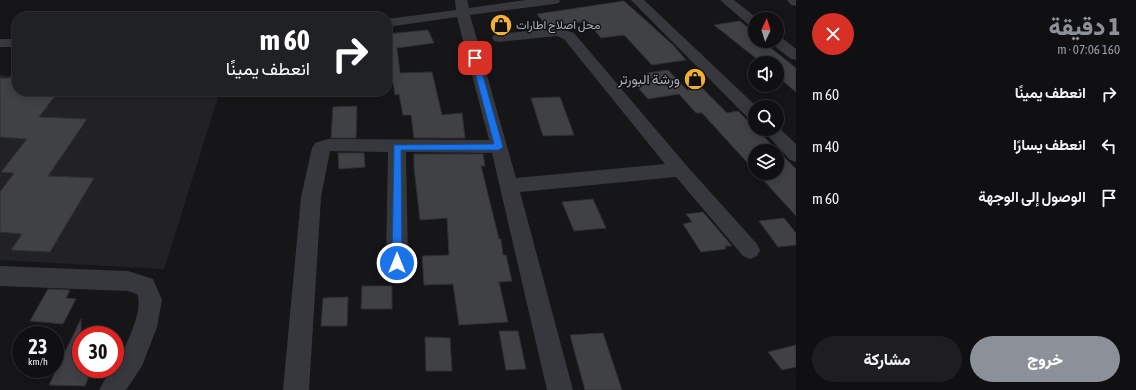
<!DOCTYPE html>
<html lang="ar">
<head>
<meta charset="utf-8">
<style>
  :root { --surface:#101012; --page:#1e1e20; --text:#f1f3f6; --muted:#9c9d9f; --line:#303032; --accent:#8c9099 }
  body { margin:0; font-family:"Asap Condensed",Vazirmatn,sans-serif; background:var(--page); color:var(--text); direction:rtl; height:100vh; display:flex; flex-direction:column; font-size:15px; white-space:nowrap }
  * { box-sizing:border-box; margin:0 }
  p { font-size:13px; color:var(--muted) }
  .icon { flex:none; width:22px; height:22px; fill:none; stroke:currentColor; stroke-width:2; stroke-linecap:round; stroke-linejoin:round }
  .map { position:relative; flex:1; overflow:hidden; direction:ltr }
  .panel { display:flex; flex-direction:column; background:var(--surface); width:340px }
  .panel>* { flex:none }
  .banner { position:absolute; left:12px; top:12px; width:380px; height:84px; border-radius:16px; box-shadow:0 2px 10px #0003,0 0 0 1px var(--line); direction:rtl; background:#202124; color:#fff; overflow:hidden }
  .needle { width:26px; rotate:4deg }
  .fabs { position:absolute; left:748px; top:12px; display:grid; gap:8px }
  .fabs a { display:grid; place-items:center; width:36px; height:36px; border-radius:50%; background:var(--surface); box-shadow:0 2px 10px #0003,0 0 0 1px var(--line); font-size:20px }
  .speed { position:absolute; left:12px; top:326px; display:flex; gap:8px; font-size:20px; font-weight:700; text-align:center }
  .speed>* { display:grid; place-content:center; width:52px; height:52px; border-radius:50%; background:var(--surface); box-shadow:0 2px 10px #0003,0 0 0 1px var(--line); line-height:1 }
  .speed small { font-size:10px; font-weight:400 }
  .speed .limit { border:6px solid #d22; background:#fff; color:#111 }
  .pin { position:absolute; display:grid; place-items:center; width:34px; height:34px; color:#fff; margin:-17px; border-radius:8px; box-shadow:0 2px 6px #0006 }
  .me { position:absolute; width:44px; margin:-22px; rotate:0deg; stroke-linejoin:round; filter:drop-shadow(0 0 3px #0008) }
  .turn { display:flex; align-items:center; gap:14px; height:84px; padding:0 16px; font-size:18px }
  .turn .icon { width:52px; height:52px; stroke-width:2.5 }
  .turn b { display:block; font-size:28px; line-height:34px }
  .round { display:grid; place-items:center; flex:none; width:42px; height:42px; border-radius:21px; background:var(--page) }
  .overview { display:flex; align-items:center; justify-content:space-between; height:68px; padding:0 16px }
  h1 { font-size:24px; font-weight:800; line-height:30px; color:var(--accent) }
  .cta { display:flex; gap:8px; margin-top:auto; padding:8px 16px }
  .cta a { flex:1; height:46px; border-radius:24px; background:var(--accent); color:#fff; font-size:16px; font-weight:800; line-height:46px; text-align:center }
  .cta a+a { background:var(--page); color:var(--text) }
  ul { padding:0; list-style:none }
  li { display:flex; align-items:center; gap:12px; height:52px; padding:0 16px }
  li div { flex:1 }
  li b { display:block; font-size:15px }
  li em { font-style:normal }
  main { display:flex; flex:1; min-height:0 }
  .map>svg:first-child { display:block }
  .built { fill:#222225 }
  .building { fill:#404145; stroke:#303034 }
  .lines { fill:none; stroke-linecap:round; stroke-linejoin:round }
  .minor { fill:#37383d; fill-rule:evenodd }
  .route { fill:#1a73e8; stroke:#114b97 }
  .labels { text-anchor:middle; dominant-baseline:central; stroke-width:3; stroke-linejoin:round; paint-order:stroke }
  .far-poi-label { font-size:12px; fill:#a8adb8; stroke:#111113; text-anchor:start }
  .poi-label { font-size:14px; fill:#a8adb8; stroke:#111113; text-anchor:end }
</style>
</head>
<body>
<main>
<section class="panel">
<div class="overview"><div><h1>1 دقيقة</h1><p>160 m · 07:06</p></div><a class="round" style="background:#d93025;color:#fff"><svg class="icon" aria-label="close" viewBox="0 0 24 24"><path d="M6 6l12 12M18 6L6 18"/></svg></a></div>
<ul>
<li><svg class="icon" aria-label="right" viewBox="0 0 24 24"><path d="M7 20v-9h11M14 6l5 5-5 5"/></svg><div><b>انعطف يمينًا</b></div><em>60 m</em></li>
<li><svg class="icon" aria-label="left" viewBox="0 0 24 24"><path d="M17 20v-9H6M10 6l-5 5 5 5"/></svg><div><b>انعطف يسارًا</b></div><em>40 m</em></li>
<li><svg class="icon" aria-label="arrive" viewBox="0 0 24 24"><path d="M6 21V4h12l-3 4 3 4H6"/></svg><div><b>الوصول إلى الوجهة</b></div><em>60 m</em></li>
</ul>
<div class="cta"><a>خروج</a><a>مشاركة</a></div>
</section>
<div class="map">
<svg width="796" height="390" viewBox="0 0 796 390">
  <rect width="100%" height="100%" fill="#161618"/>
  <path class="built" d="M0,75L17,76V91H220L164,269L0,260Z"/>
  <g class="building">
    <path d="M624,1L673,45L686,60L652,65L624,35L601,38L587,21L547,27L537,14Z"/>
    <path d="M740,21L755,34V41H762L796,68V92L777,76V63H762L714,25Z"/>
    <path d="M428,30L434,43L397,48L400,73L432,72L442,115L462,113L465,138H414L411,115H403L399,94L395,95L393,82H387V34Z"/>
    <path d="M668,70L687,90L702,88L727,113L738,111L796,169V216L757,173H777V151H755V171L702,113H696L679,94L648,99L634,83L653,80L647,73Z"/>
    <path d="M0,78H17V91H59L39,117L87,119L48,176L94,178L50,252L11,250L22,234L0,232V192L14,173L1,172L27,139L0,137Z"/>
    <path d="M560,97L574,135L543,136L531,98Z"/>
    <path d="M357,106L356,138H331L333,107Z"/>
    <path d="M338,153H364L365,167L339,169Z"/>
    <path d="M414,154H483L485,166H481L499,239H501L503,255H506L512,281L499,282L508,322L459,325L453,284L424,285L422,256L449,255L447,218L420,220L414,167Z"/>
    <path d="M593,199L606,228L574,231L562,202Z"/>
    <path d="M703,212L732,246H725L726,249L701,252L683,224L692,222L686,214Z"/>
    <path d="M784,218L796,233V245L778,247L759,221Z"/>
    <path d="M362,286H392V309H361Z"/>
    <path d="M48,289L70,290L66,298L76,299L63,324L30,321Z"/>
    <path d="M348,297L347,326H321L323,298Z"/>
    <path d="M81,319V369H92L85,386L49,385Z"/>
    <path d="M499,331H518L526,369L506,370Z"/>
    <path d="M603,333L622,390H585L570,335Z"/>
    <path d="M425,337L450,338L452,371H426Z"/>
    <path d="M796,345V367L782,370L768,352Z"/>
  </g>
  <g class="lines">
    <g class="minor">
      <path d="M455,0H467L469,8L526,0H560L559,3L554,4L470,15L516,178L665,164L564,39L557,36L499,42L494,41L492,38L494,35L499,34L558,28L574,33L686,165L757,244L760,250L757,256L750,259L743,256L676,177L520,192L573,390H547L492,153L406,152L408,263L404,270L397,272L390,270L386,263L388,152L330,151L321,197L309,390H283L301,197L312,148L315,143L328,139L489,140L457,17L387,27V19L456,10Z"/>
      <path d="M631,0H644L757,107H755V121L749,119Z"/>
      <path d="M720,0H734L758,19H755V27L750,26Z"/>
      <path d="M787,0H796V6L791,5Z"/>
      <path d="M777,37L782,38L796,49V60L791,59L772,44L770,41H777Z"/>
      <rect x="0" y="39" width="17" height="8"/>
      <path d="M777,126L796,144V162L790,160L762,129H777Z"/>
      <path d="M0,266L128,271L153,279L162,300L157,327L142,366L126,390H99L111,369H115C115,360 121,355 125,347C131,334 143,307 137,294L128,291L0,286Z"/>
    </g>
  </g>
  <path class="route" d="M475,55L478,58L503,147L499,150H401L402,263L401,266L397,268L394,266L392,263L394,145L494,144L471,58Z"/>
  <defs>
    <g id="shop-disc" transform="scale(1.15)"><circle r="9.5" fill="#f2b134" stroke="#111113"/><path d="M-5-2.5h2.3a2.7 3.5 0 0 1 5.4 0H5L5.5 6h-11ZM-1.5-2.5h3a1.5 2.3 0 0 0-3 0Z" fill="#111"/></g>
  </defs>
  <g fill-rule="evenodd">
    <use href="#shop-disc" x="501" y="25"/>
    <use href="#shop-disc" x="695" y="79"/>
  </g>
  <g class="labels">
    <g class="far-poi-label">
      <text x="516" y="25">محل اصلاح اطارات</text>
    </g>
    <g class="poi-label">
      <text x="680" y="79">ورشة البورتر</text>
    </g>
  </g>
</svg>
<div class="fabs">
<a><svg class="needle" viewBox="-14 -14 28 28"><path d="M0-13l5 13h-10z" fill="#e53935"/><path d="M0 13l5-13h-10z" fill="#9c9d9f"/></svg></a>
<a><svg class="icon" aria-label="sound" viewBox="0 0 24 24"><path d="M4 9h4l5-4v14l-5-4H4zM17 9q2 3 0 6"/></svg></a>
<a><svg class="icon" aria-label="search" viewBox="0 0 24 24"><circle cx="10" cy="10" r="6"/><path d="M15 15l6 6"/></svg></a>
<a><svg class="icon" aria-label="layers" viewBox="0 0 24 24"><path d="M12 4l9 5-9 5-9-5zM3 14l9 5 9-5"/></svg></a>
</div>
<div class="speed"><div>23<small>km/h</small></div><div class="limit">30</div></div>
<div class="pin" style="left:475px;top:58px;background:#d93025"><svg class="icon" aria-label="arrive" viewBox="0 0 24 24"><path d="M6 21V4h12l-3 4 3 4H6"/></svg></div>
<svg class="me" style="left:397px;top:263px" viewBox="-20 -20 40 40"><circle r="17" fill="#1a73e8" stroke="#fff" stroke-width="3"/><path d="M0-11L8 9 0 5-8 9z" fill="#fff"/></svg>
<div class="banner">
<div class="turn"><svg class="icon" aria-label="right" viewBox="0 0 24 24"><path d="M7 20v-9h11M14 6l5 5-5 5"/></svg><div><b>60 m</b>انعطف يمينًا</div></div>
</div>
</div>
</main>
</body>
</html>
